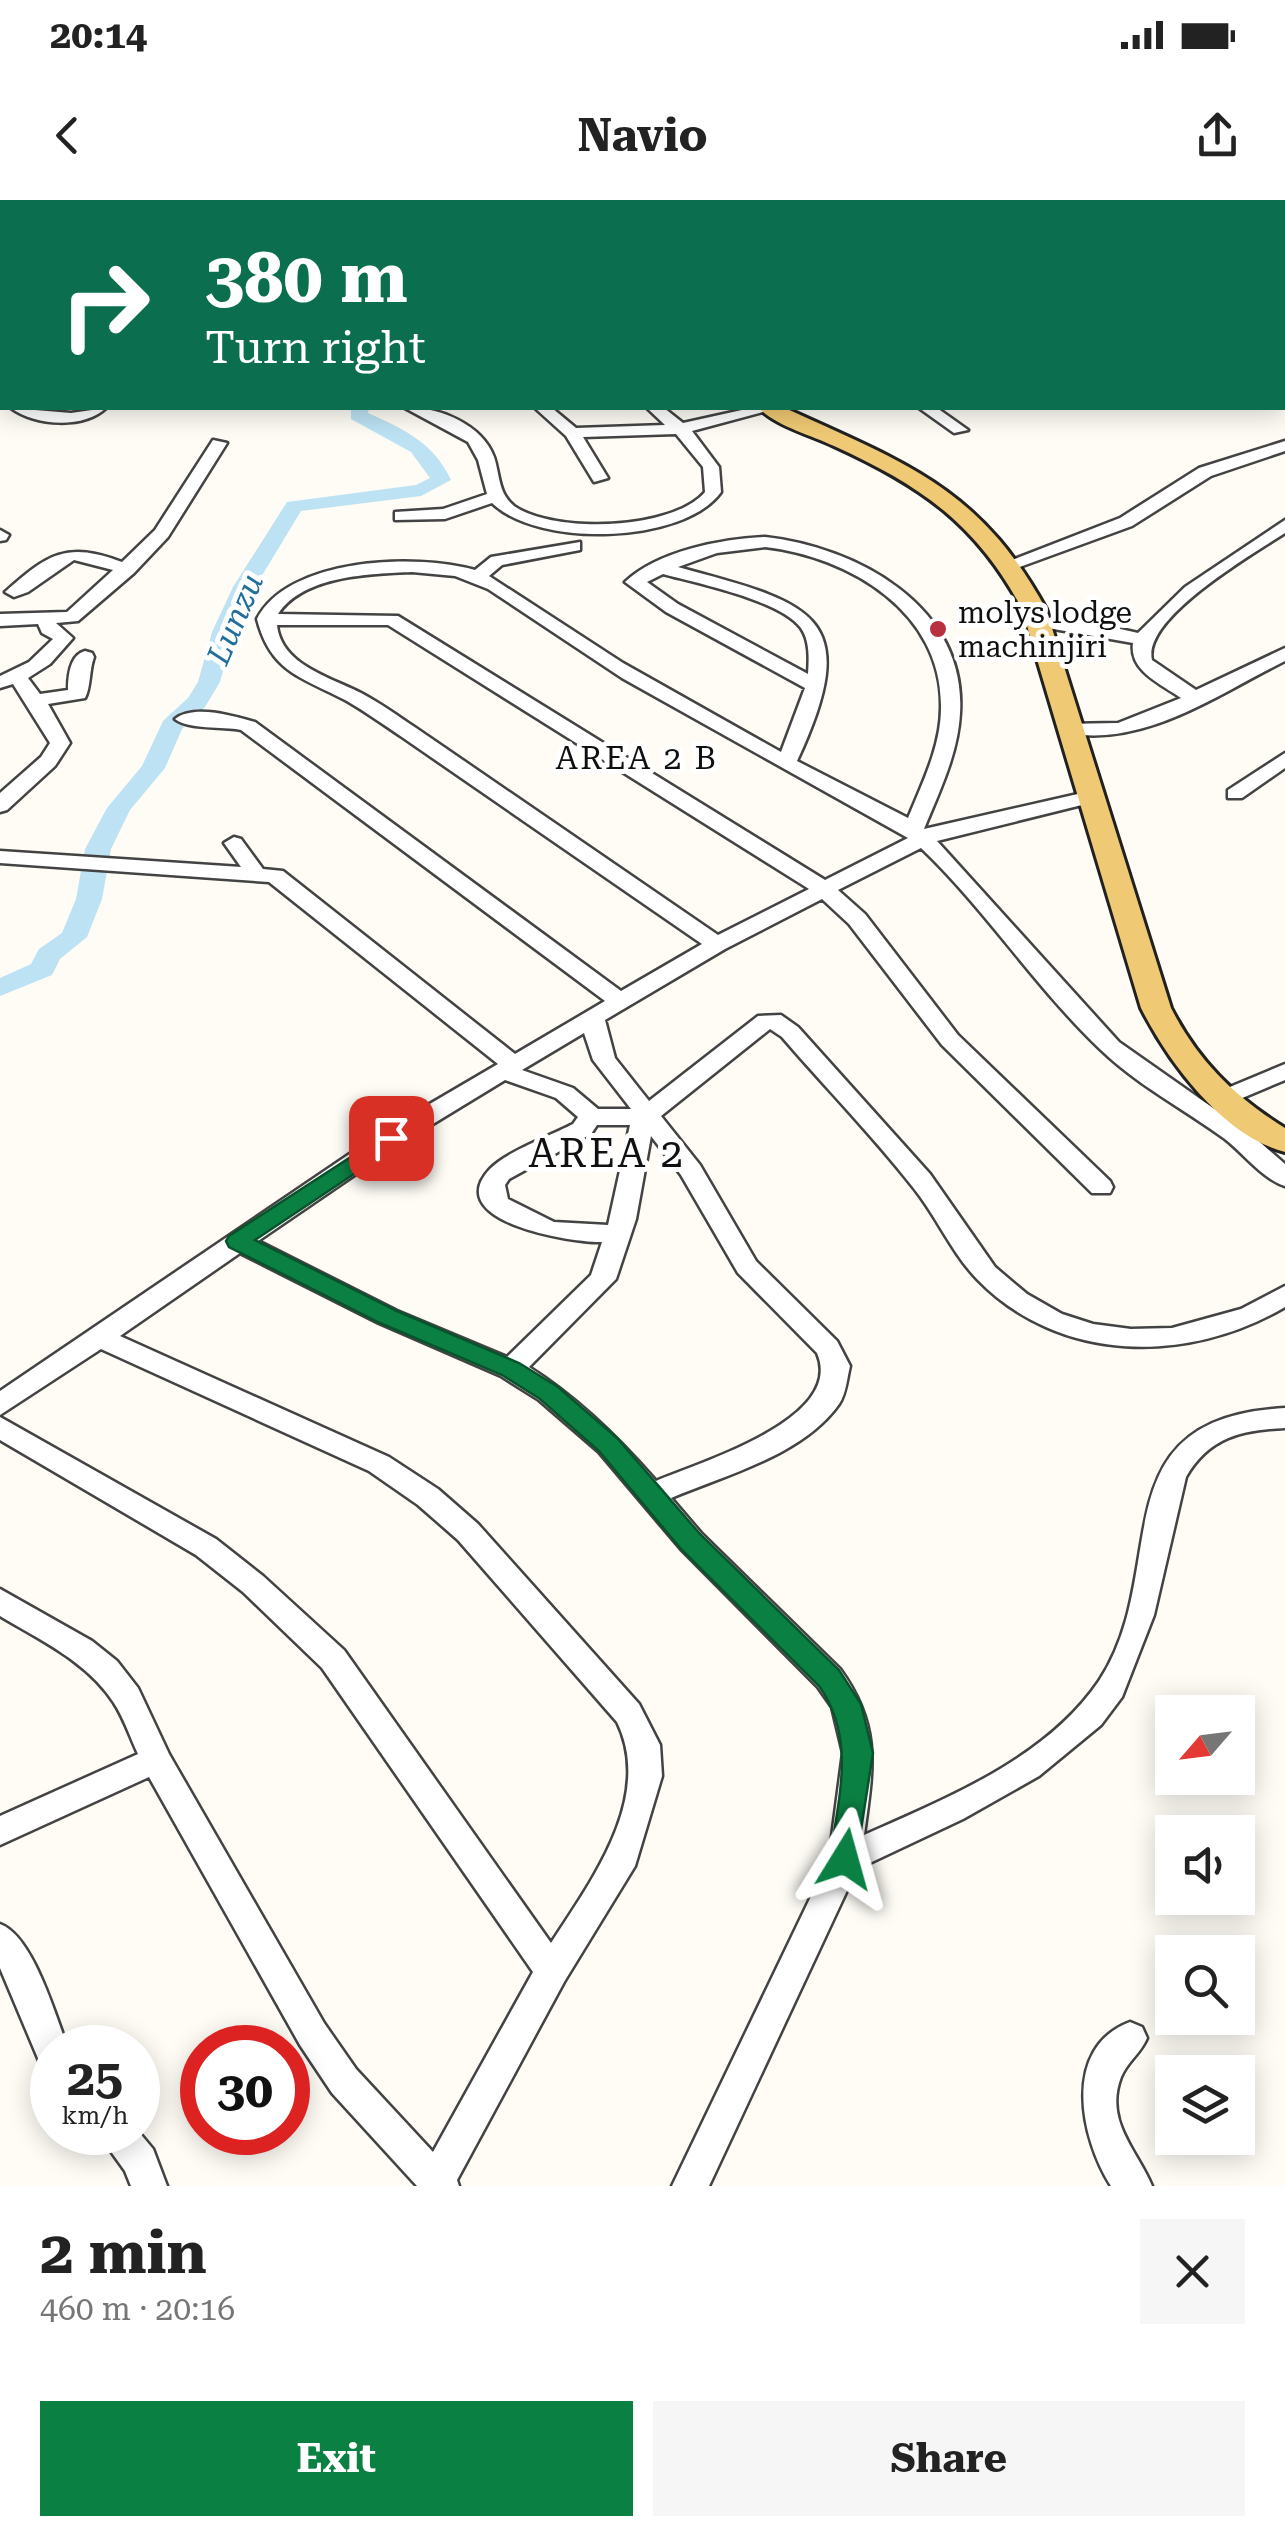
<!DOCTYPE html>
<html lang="en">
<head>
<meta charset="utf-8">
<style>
  :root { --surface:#fff; --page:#f6f6f6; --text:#222; --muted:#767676; --accent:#0b8043 }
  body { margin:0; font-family:"Roboto Serif",serif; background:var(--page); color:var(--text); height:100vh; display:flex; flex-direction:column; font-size:38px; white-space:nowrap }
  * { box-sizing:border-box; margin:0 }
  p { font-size:32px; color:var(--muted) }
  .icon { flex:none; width:55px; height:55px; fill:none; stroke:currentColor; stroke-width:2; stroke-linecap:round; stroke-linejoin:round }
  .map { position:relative; height:1986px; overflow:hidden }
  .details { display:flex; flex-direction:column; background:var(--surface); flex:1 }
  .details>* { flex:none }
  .hud { position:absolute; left:0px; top:0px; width:1285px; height:210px; box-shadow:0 5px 25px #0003; background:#0b6e4f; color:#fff; overflow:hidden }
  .needle { width:65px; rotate:242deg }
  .controls { position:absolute; left:1155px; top:1495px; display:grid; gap:20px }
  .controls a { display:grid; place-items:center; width:100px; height:100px; border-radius:0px; background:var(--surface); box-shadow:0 5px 25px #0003; font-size:50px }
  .speed { position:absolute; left:30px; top:1825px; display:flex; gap:20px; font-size:50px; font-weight:700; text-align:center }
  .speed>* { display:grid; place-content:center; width:130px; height:130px; border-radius:50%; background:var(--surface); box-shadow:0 5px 25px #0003; line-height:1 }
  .speed small { font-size:25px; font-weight:400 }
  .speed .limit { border:15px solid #d22; background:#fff; color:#111 }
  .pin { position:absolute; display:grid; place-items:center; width:85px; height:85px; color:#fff; margin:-42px; border-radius:20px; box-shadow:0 5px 15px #0006 }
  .me { position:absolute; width:110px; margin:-55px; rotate:8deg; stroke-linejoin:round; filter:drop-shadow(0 0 8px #0008) }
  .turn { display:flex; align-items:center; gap:35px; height:210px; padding:0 40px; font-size:45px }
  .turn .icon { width:130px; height:130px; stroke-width:2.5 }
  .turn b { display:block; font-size:70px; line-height:85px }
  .round { display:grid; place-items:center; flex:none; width:105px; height:105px; border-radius:0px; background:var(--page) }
  .head { display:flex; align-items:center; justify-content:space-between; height:170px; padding:0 40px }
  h1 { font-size:60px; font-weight:700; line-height:75px }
  .button { display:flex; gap:20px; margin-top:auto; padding:20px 40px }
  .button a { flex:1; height:115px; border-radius:0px; background:var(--accent); color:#fff; font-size:40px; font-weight:700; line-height:115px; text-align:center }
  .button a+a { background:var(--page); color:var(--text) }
  .status { display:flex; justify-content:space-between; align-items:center; height:70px; padding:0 50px; background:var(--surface); direction:ltr }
  .status svg { height:28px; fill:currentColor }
  header { display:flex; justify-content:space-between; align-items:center; height:130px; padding:0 40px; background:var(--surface); font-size:45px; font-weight:700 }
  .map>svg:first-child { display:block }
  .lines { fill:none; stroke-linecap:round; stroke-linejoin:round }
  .river { fill:#bce2f3; fill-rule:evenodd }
  .minor-casing { stroke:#434343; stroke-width:5 }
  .major-casing { stroke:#212121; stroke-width:6 }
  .minor { fill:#fff; fill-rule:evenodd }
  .major { fill:#efc974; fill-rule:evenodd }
  .route { fill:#0b8043; stroke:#07532c; stroke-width:2.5 }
  .poi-dot { fill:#b8313f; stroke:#fff; stroke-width:4 }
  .labels { text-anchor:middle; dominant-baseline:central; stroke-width:10; stroke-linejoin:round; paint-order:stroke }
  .far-poi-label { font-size:30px; fill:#101010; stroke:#fff; text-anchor:start }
  .far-water-label { font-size:32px; font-style:italic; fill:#216d9b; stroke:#fff }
  .far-quarter-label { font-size:32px; letter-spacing:2.5px; fill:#101010; stroke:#fff }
  .quarter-label { font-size:40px; letter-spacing:2.5px; fill:#101010; stroke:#fff }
</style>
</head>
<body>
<div class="status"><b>20:14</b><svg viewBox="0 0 49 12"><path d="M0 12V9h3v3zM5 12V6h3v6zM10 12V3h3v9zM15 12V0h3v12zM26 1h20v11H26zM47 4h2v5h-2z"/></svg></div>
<header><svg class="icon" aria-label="back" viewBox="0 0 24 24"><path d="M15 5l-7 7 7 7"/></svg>Navio<svg class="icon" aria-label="share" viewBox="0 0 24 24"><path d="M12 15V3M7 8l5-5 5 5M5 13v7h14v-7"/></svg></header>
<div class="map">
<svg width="1285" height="1986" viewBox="0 0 1285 1986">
  <rect width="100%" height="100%" fill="#fefcf5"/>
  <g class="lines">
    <g class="river">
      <path d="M634,0H659L660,2H636Z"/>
      <path d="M351,208H369L368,213C404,229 434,243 451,280L421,296L301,311L255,387L234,432L220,482L205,507L182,529L165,568L130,610L111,649L102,699L87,737L60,759L52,775L0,796V778L31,764L39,749L62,733L76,699L85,649L107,608L142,566L163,521L188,498L198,482L212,432L233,387L287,302L416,285L430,278L411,252L351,219Z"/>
    </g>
    <g class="minor-casing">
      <g id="minor">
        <path d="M300,0H314L315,2H302Z"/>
        <path d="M379,0L380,2L338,1L339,0Z"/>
        <path d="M951,0H965L967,2H953Z"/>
        <path d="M1201,0H1216L1218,2H1203Z"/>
        <rect x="0" y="20" width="2" height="10"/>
        <rect x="1282" y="27" width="3" height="8"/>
        <rect x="1282" y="125" width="3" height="10"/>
        <rect x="1282" y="166" width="3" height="10"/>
        <path d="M0,193L2,194V205L0,204Z"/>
        <path d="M1282,195L1285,196V207L1282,206Z"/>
        <path d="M11,208L71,213L106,208C84,229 35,226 11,208Z"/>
        <path d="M405,208C437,206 482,224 494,257C500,275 498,293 514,306C554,334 673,330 705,292L703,267L676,234L583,237L608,278L594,282L566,236L535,208H552L576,228L665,225L647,208H664L683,223L751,208H778L692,231L719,267L721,292C684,344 538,348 492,303L445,319L395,320V312L443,309L487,294L478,260L468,242Z"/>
        <path d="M919,208H937L968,230L954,233Z"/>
        <path d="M213,240L227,243L168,337L134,373L78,421L56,423L73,438L50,464L28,478L40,494L68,490C68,476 70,455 85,451L92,453L94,457C89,470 91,487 85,498L48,504L70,543L55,566L7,610L0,612V593L41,557L50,543L13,484L0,488V476L29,462L53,439L42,433L38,424L0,426V414L67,412L113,370L74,360L28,392L14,397L5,392C48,354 66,341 122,362L155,330Z"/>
        <path d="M1285,241V251L1211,276L1132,326L1017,368L1011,369L1002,364L1120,318L1199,268Z"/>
        <path d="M1285,320V333C1253,354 1142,418 1152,460L1196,490L1285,448V461C1218,494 1141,550 1063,532V524L1118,523L1181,498C1161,484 1129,471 1133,443L1031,425V417L1076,419L1138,433L1185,387Z"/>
        <path d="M0,330L9,335L6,340L0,341Z"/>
        <path d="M765,337C856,347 967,406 960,513C958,554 939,592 924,629L1091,591L1098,593V601L937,641L1119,842L1253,936L1285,964V986C1264,980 1243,953 1225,939C1184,909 1137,885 1100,849C1035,787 986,710 921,648L838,690L865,714L958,835L1110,981L1113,987L1110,993H1092L942,845L849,724L822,699L725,749L605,820L615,858L649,901L758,816L781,815L798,827L930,974L995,1067L1027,1094L1062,1114L1093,1124L1131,1129L1172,1128L1241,1109L1285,1086V1107C1188,1164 1059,1164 977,1079C951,1052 936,1015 912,986C871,934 825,887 782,837L770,829L661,916L700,965L756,1061L837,1141L850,1166C847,1178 846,1194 839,1204C803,1255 726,1275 671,1298L701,1333L840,1469C882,1527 873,1568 864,1635C947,1598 1046,1559 1099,1481C1173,1369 1095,1218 1285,1208V1228C1242,1230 1209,1237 1186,1277L1154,1415L1122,1497L1101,1525L1039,1576L963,1619L857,1669L709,1986H672L829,1659L843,1553L832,1507L818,1487L681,1349L598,1251L539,1200L501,1176L379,1123L240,1053L120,1136L389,1257L438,1289L478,1324L639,1504L660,1545L662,1576L635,1666L564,1782L457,1980L459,1986H417L332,1893L300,1845L149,1577L0,1645V1616L138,1554C130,1537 124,1518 114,1503C88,1462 40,1440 0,1416V1389L92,1441L117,1461L138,1488L169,1554L324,1823L356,1869L433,1952L533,1772L322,1468L243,1392L196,1355L0,1240V1217L216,1339L263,1376L344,1450L551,1743C592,1680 654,1597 617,1522L458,1340L418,1305L369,1271L101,1149L0,1215V1191L382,932L498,864L269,682L0,663V651L241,667L224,643L234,637L241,639L263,669L283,671L515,854L605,801L241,530C222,526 189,530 175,519C194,504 233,516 255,522L621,791L702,744L402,537C384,525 366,512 347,501C302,477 271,473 257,419C288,358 415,353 475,370L491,357L580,342V350L502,365L489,376L623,463L781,552L805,488L666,412L625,382C658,351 721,339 765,337ZM765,347C850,357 943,412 941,508C941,546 922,584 908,618L797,561C866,413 810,403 678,367L717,353ZM412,372L455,376L488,389L622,478L908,638L825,680L398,416L278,414C304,375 370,374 412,372ZM663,374C696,383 780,400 801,428C810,441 809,459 808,474L678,404L647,382ZM277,425H388L809,689L718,735L416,528C398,516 380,503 361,493C330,477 281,465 277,425ZM584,833L593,860L631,909H598L573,888L522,870ZM505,880L556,898L578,917L573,924C552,935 506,952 490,969C440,1022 573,1043 602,1042L591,1075L507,1157L397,1111L258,1041L400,944ZM597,925H630L608,1025L554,1022L508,999L505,985L509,979L591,934ZM651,936L681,975L738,1073L817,1153C846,1219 700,1262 656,1281C618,1237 578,1198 529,1167L616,1079L636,1019Z"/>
        <path d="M1285,553V568L1242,598H1228V590Z"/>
        <path d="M1285,864V880L1221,907L1209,899L1213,894Z"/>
        <path d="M0,1724C33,1736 55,1815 68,1848H52V1868L40,1863L0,1768Z"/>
        <path d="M1130,1822L1142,1827L1147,1838C1141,1853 1127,1862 1121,1877C1104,1921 1137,1950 1152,1986H1111C1081,1939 1061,1848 1130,1822Z"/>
        <path d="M138,1931L153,1949L167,1986H131L125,1971L97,1932Z"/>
      </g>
    </g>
    <g class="major-casing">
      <g id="major">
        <path d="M163,0H184L186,2H165Z"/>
        <path d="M759,208H785C905,263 979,287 1046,409L1171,808C1198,861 1235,897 1285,928V952C1223,936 1169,863 1141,808L1022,409C977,324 920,285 834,246C811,235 776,226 759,208Z"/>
      </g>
    </g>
    <use href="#minor" class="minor"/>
    <use href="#major" class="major"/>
  </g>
  <path class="route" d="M391,931L402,938L399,944L255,1040L397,1111L519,1163L558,1187L617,1238L700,1334L839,1470L861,1504L873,1553L855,1668L845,1672L834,1668L830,1659C838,1599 857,1539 819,1486L681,1349L599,1251L540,1199L502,1175L380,1123L229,1047L226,1041L229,1036Z"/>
  <circle class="poi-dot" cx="938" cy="429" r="10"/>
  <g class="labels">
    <g class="far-poi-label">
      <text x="958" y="412">molys lodge<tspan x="958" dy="34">machinjiri</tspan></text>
    </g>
    <g class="far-water-label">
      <text transform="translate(235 419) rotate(-67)">Lunzu</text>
    </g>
    <g class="far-quarter-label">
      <text x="637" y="558">AREA 2 B</text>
    </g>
    <g class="quarter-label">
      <text x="607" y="953">AREA 2</text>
    </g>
  </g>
</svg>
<div class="controls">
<a><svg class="needle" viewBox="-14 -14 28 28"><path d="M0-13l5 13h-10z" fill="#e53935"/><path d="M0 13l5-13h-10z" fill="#767676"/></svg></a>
<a><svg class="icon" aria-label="sound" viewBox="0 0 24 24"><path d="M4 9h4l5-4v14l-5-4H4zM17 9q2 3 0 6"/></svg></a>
<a><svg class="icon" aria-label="search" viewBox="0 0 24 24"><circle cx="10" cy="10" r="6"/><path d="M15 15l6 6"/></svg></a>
<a><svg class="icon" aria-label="layers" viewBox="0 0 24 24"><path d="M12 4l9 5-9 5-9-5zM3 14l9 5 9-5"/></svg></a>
</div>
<div class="speed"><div>25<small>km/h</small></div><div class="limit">30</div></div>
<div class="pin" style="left:391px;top:938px;background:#d93025"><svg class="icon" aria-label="arrive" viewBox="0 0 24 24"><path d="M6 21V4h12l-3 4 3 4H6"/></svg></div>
<svg class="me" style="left:845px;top:1659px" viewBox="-20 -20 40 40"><path d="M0-17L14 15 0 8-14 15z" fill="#0b8043" stroke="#fff" stroke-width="4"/></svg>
<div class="hud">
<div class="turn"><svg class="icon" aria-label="right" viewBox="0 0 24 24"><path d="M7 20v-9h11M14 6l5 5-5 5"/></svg><div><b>380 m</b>Turn right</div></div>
</div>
</div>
<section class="details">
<div class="head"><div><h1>2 min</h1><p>460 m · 20:16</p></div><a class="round"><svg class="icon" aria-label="close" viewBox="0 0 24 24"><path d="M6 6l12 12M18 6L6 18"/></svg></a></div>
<div class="button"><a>Exit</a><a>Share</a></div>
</section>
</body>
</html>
